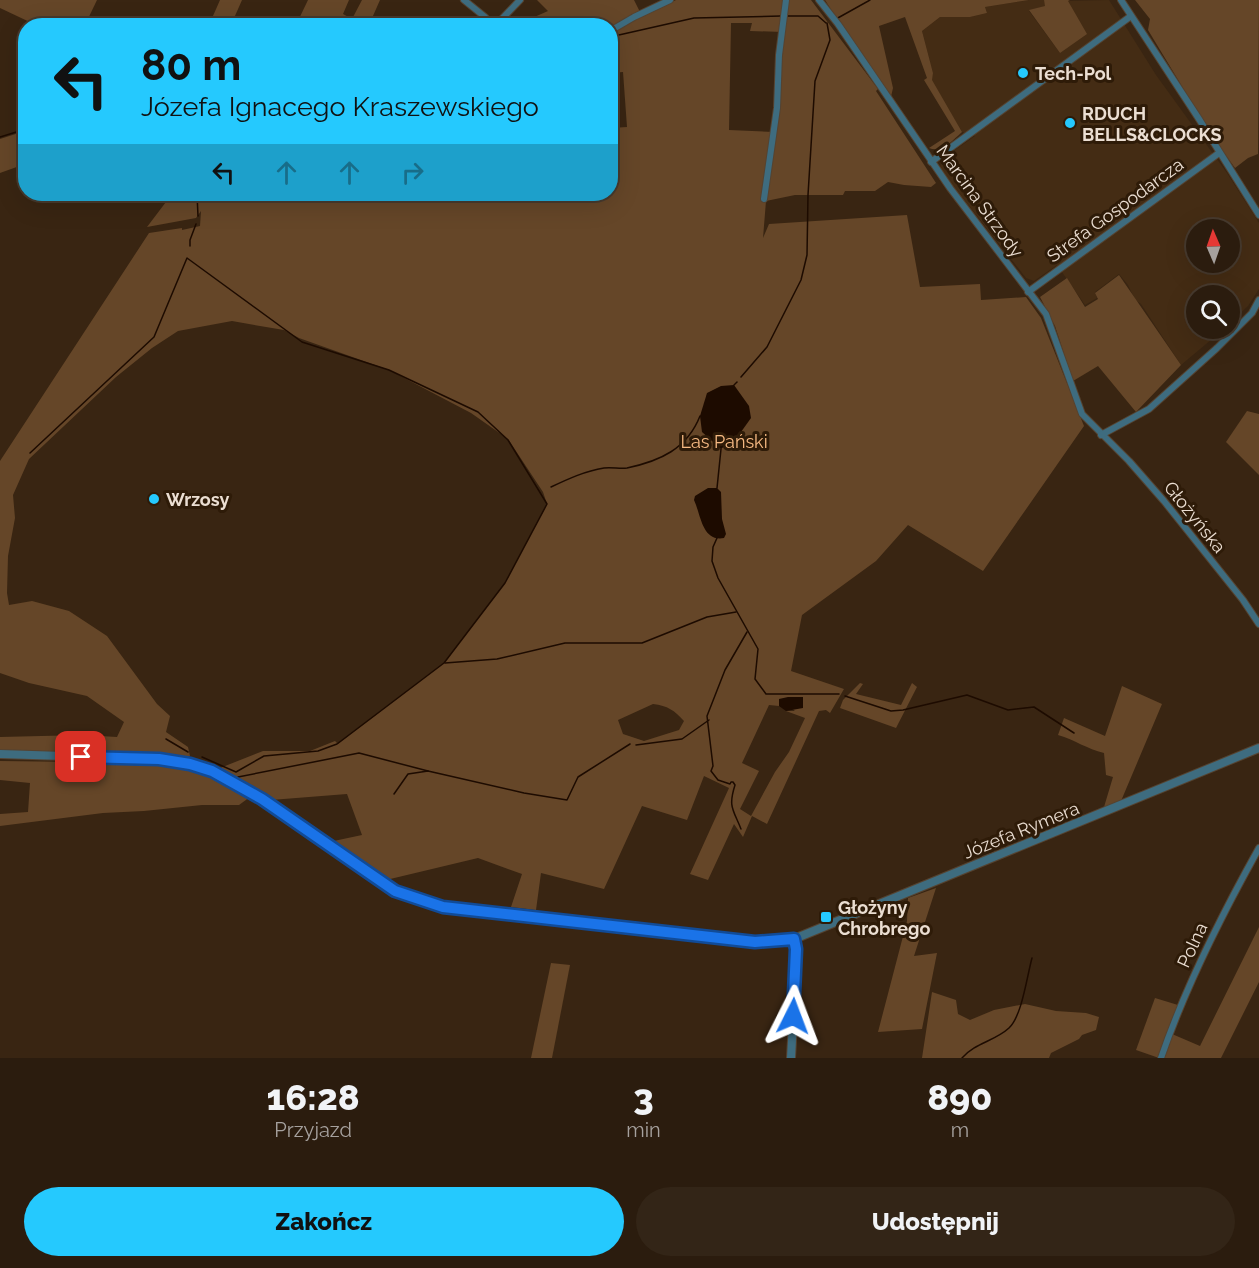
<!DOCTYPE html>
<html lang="pl">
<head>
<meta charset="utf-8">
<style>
  :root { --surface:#2b1c0e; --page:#332517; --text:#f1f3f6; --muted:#a6a19e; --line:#473a2e; --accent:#25c9fe }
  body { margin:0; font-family:Raleway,sans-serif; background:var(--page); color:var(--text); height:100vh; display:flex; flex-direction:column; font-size:22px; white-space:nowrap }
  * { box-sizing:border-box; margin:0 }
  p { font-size:20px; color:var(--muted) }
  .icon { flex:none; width:33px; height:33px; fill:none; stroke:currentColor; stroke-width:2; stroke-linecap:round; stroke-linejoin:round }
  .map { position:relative; height:1058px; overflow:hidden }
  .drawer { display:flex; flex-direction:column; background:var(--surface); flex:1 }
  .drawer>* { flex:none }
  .guide { position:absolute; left:18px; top:18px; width:600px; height:183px; border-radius:24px; box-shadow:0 6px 24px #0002,0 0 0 2px var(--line); background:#25c9fe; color:#111; overflow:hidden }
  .needle { width:39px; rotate:358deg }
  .fabs { position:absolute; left:1186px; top:219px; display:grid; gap:12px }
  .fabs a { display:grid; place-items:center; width:54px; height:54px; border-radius:50%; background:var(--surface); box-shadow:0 6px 24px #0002,0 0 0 2px var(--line); font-size:30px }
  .pin { position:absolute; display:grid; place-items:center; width:51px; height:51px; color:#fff; margin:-26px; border-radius:12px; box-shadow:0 3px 9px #0006 }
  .me { position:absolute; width:66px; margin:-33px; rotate:3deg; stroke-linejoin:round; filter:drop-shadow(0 0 4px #0008) }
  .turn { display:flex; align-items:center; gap:21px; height:126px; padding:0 24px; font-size:27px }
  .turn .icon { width:78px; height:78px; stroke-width:2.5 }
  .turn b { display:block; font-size:42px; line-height:51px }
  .lanes { display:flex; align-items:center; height:57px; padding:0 24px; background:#0003; justify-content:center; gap:30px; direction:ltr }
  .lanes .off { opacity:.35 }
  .eta { display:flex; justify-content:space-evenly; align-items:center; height:102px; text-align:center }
  .eta b { font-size:36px; font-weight:800; line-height:42px }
  .primary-button { display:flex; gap:12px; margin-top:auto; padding:12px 24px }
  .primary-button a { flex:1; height:69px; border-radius:36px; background:var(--accent); color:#111; font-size:24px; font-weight:800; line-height:69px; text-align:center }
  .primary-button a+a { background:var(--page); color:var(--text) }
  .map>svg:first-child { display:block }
  .built { fill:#442c14; fill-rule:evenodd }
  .green { fill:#654628; fill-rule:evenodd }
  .water { fill:#1d0b00 }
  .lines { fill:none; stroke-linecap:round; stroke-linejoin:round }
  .stream { stroke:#1d0b00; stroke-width:1.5 }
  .minor-casing { stroke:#554331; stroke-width:8 }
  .tertiary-casing { stroke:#554331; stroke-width:10 }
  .minor { stroke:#3e6c7f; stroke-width:6 }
  .tertiary { stroke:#3e6c7f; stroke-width:8 }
  .route-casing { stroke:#114b97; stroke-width:15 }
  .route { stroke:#1a73e8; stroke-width:10 }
  .poi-dot { fill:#25c9fe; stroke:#2e1b08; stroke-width:2 }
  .labels { text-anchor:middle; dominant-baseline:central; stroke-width:6; stroke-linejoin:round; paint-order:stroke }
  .poi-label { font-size:18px; font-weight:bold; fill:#ebded2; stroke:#2e1b08; text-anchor:start }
  .street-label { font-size:18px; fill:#ebded2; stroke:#2e1b08 }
  .park-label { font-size:18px; fill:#f7ba83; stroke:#2e1b08 }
</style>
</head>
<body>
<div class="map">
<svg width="1259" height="1058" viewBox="0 0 1259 1058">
  <rect width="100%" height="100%" fill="#392512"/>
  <path class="built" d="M1029,0H1044L1046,6L1029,11L1060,53L1068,1L1109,0L1156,75L1227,173L1259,223V289L1248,306L1230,323V296H1197V328L1224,329L1181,365L1141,304L1135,300L1128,285L1119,274L1095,292L1097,298L1085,305L1057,265L1034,281L1026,278L940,169L941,160L975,136L962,132L931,80L933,73L922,31L940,17H970L987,13L985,7ZM1197,230H1230V262H1197Z"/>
  <g class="green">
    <path d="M0,0H97L85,25H36L0,8Z"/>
    <path d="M220,0H242L231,25H209Z"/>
    <path d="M308,0H349L343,14L352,19L362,0H380L369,25H296Z"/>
    <path d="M537,0H634L642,16L676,0H811L878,89L876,91L936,183L931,187L904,185L888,182L875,191H845L843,195H795L766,201L763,238L769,224L907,215L920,287L980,284L981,300L1026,297L1041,318L1084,426L983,571L908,525L876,561L802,615L791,671L844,689L830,713L826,710L819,711L767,824L752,816L743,837L734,824L708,880L690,874L729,788L704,776L687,820L642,806L604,889L541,873L536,910L511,907L522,874L478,858L386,880L329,842L362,835L347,794L271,800L220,768L263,751H310L335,741L338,744L444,663L505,583L547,504L543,492L508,439L471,413L389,370L299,338L284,330L260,326L232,321L178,331L152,348L116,377L29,459L13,495L15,518L8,556L7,593L9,605L32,601L69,611L107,636L157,704L170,716L166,732L188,747L190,756L186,758L127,753L0,750V737L83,735L117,737L124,722L87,696L29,683L0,673V461L149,233L182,228V230L200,226L201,211L196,218L147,227L172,194H610L611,128L627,127L623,72L611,73L610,26L524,25L523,22L548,11ZM731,23H752L750,31L783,32L773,132L729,130ZM779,699L795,711H786L805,718L789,752L775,772L751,816L740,809L759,771L742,763L769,705L779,706ZM653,704C668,706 674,710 684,721L679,730L644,741L623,734L618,720Z"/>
    <path d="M825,0H1029L985,7L987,13L970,17H940L922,31L933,73L932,80L962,132C952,141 942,153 929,148L955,131L924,80L927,78L905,17L879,26L893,88L890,101Z"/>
    <path d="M1044,0H1070L1068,1L1087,34L1060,53L1029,10L1045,6Z"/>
    <path d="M1135,0H1259L1258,154L1248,158L1235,168L1212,136L1148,30L1150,19Z"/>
    <path d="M25,131V164L0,173V139Z"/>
    <path d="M1119,275L1181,365L1136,412L1098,366L1073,381L1055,326L1040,297L1067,278L1085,307L1098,299L1095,293Z"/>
    <path d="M1247,411L1259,414V475L1226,442Z"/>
    <path d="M860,683L863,684L856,694L901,705L912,683L917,687L896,728L840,708L843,700Z"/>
    <path d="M1122,686L1162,704L1121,801L1104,807L1113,777L1106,775L1104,753C1087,749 1075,740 1058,735L1064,718L1105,736Z"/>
    <path d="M0,761L157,763C192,768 220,779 250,797L239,805H202L144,811L103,813L0,826V814L28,812L30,783L0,780Z"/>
    <path d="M936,888L914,956L937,953L922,1029L878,1032L907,921L908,898Z"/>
    <path d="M1259,927V982L1221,1058H1163L1172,1034L1200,1046Z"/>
    <path d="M551,963L570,965L552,1058H531Z"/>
    <path d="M932,992L956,1000L958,1014L970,1020L994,1010L1025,1004L1056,1011L1086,1013L1099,1017L1096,1030L1082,1035L1079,1039L1051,1053L1049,1058H922Z"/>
    <path d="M1155,998L1178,1005L1159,1058L1136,1050Z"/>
  </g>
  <g class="water">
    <path d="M734,385L749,406L751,418L741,432L721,449L702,432L700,416L707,393L721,386Z"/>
    <path d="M708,488H717L721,492L722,519L726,534L724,538C702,542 701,515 694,500L695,496Z"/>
    <path d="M788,697H803V708L786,711L779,706V699Z"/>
  </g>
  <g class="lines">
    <g class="stream">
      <path d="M786,16H818L826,23"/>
      <path d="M836,19L870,0"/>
      <path d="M610,37L694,18L781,16"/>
      <path d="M0,137L26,129"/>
      <path d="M197,194L198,216"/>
      <path d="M190,246V240L196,224"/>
      <path d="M741,377L767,347L801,280L807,255L808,195L815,81L830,40L827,23"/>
      <path d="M734,385L737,382"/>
      <path d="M30,453L154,337L187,258L302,342L389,370L478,412L508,440L547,504L505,583L444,663L337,744L318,751L264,756L236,772L202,757"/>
      <path d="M551,487C568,479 585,471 604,468C612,467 620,469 627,468C660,461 687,449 700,416"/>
      <path d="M717,488L721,449"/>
      <path d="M717,538L713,547L712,561L718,578L758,649L755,679L766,694H839"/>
      <path d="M445,663L497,659L565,643H642L707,617L736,612"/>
      <path d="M845,696L891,711L903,710L967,695L1008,710L1034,707L1074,733"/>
      <path d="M166,739L188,752"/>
      <path d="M636,745L682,739L709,720"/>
      <path d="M238,777L359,753L428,771"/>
      <path d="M394,794L408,774L428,771L524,793L567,800L578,777L630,744"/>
      <path d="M741,829C733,809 728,807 735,785L733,782H731L730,784L718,780L711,771L713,766L707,716L725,670L747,632"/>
      <path d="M962,1058C975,1043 995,1041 1009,1028C1022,1016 1027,976 1032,958"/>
    </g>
    <g class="minor-casing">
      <g id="minor">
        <path d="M464,0L485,17L492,26"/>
        <path d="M819,0L838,24L950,188L1046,314L1082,414L1129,461L1164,501L1243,600L1259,624"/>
        <path d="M1121,0L1199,119L1259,215"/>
        <path d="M495,26L520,0"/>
        <path d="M610,31L634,17L670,0"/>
        <path d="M931,162L1131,16"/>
        <path d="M764,199L777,108L779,55L786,0"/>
        <path d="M1028,292L1219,153"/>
        <path d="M1101,435L1149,409L1217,348L1252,313L1259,300"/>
        <path d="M1161,1058C1186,985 1221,916 1259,848"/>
      </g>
    </g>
    <g class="tertiary-casing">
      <g id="tertiary">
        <path d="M0,754L159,759L190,764L212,771L262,799L395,891L443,907L767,942L794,939L1259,748"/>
        <path d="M791,1058L797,949L794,939"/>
      </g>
    </g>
    <use href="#minor" class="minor"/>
    <use href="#tertiary" class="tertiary"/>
  </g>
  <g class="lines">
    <g class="route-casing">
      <path id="route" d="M81,757L159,759L190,764L212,771L262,799L395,891L443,907L755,942L794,939L796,949L793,1016"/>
    </g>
    <use href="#route" class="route"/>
  </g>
  <g class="poi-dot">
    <circle cx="1023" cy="73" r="6"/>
    <circle cx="1070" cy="123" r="6"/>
    <circle cx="154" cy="499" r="6"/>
    <rect x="820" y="911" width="12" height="12" rx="3"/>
  </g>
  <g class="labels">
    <g class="poi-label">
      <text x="1035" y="73">Tech-Pol</text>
      <text x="1082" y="113">RDUCH<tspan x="1082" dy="21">BELLS&amp;CLOCKS</tspan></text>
      <text x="166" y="499">Wrzosy</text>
      <text x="838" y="907">Głożyny<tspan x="838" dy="21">Chrobrego</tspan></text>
    </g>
    <g class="street-label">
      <text transform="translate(980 201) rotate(54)">Marcina Strzody</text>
      <text transform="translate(1115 210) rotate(-36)">Strefa Gospodarcza</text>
      <text transform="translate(1195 517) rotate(51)">Głożyńska</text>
      <text transform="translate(1021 830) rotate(-22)">Józefa Rymera</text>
      <text transform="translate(1192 945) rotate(-65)">Polna</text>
    </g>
    <g class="park-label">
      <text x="724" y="441">Las Pański</text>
    </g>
  </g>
</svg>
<div class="fabs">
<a><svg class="needle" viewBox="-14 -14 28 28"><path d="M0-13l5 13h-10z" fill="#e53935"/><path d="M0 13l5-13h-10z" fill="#a6a19e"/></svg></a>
<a><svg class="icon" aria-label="search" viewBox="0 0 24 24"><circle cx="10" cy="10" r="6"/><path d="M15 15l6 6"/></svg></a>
</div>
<div class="pin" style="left:81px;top:757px;background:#d93025"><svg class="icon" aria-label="arrive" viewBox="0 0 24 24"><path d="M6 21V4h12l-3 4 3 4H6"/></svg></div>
<svg class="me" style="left:793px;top:1016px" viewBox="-20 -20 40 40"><path d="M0-17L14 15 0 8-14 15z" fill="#1a73e8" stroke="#fff" stroke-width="4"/></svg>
<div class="guide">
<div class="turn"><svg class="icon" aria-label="left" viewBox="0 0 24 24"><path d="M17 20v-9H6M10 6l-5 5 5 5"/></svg><div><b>80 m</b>Józefa Ignacego Kraszewskiego</div></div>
<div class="lanes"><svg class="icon" aria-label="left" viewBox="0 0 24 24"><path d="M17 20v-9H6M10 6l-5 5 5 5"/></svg><svg class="icon off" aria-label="ahead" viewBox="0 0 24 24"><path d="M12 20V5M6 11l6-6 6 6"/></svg><svg class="icon off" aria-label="ahead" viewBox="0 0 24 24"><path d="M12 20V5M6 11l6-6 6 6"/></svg><svg class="icon off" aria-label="right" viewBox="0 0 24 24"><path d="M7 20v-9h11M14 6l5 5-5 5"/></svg></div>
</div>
</div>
<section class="drawer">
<div class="eta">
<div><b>16:28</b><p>Przyjazd</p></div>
<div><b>3</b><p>min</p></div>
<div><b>890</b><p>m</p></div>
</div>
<div class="primary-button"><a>Zakończ</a><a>Udostępnij</a></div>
</section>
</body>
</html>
